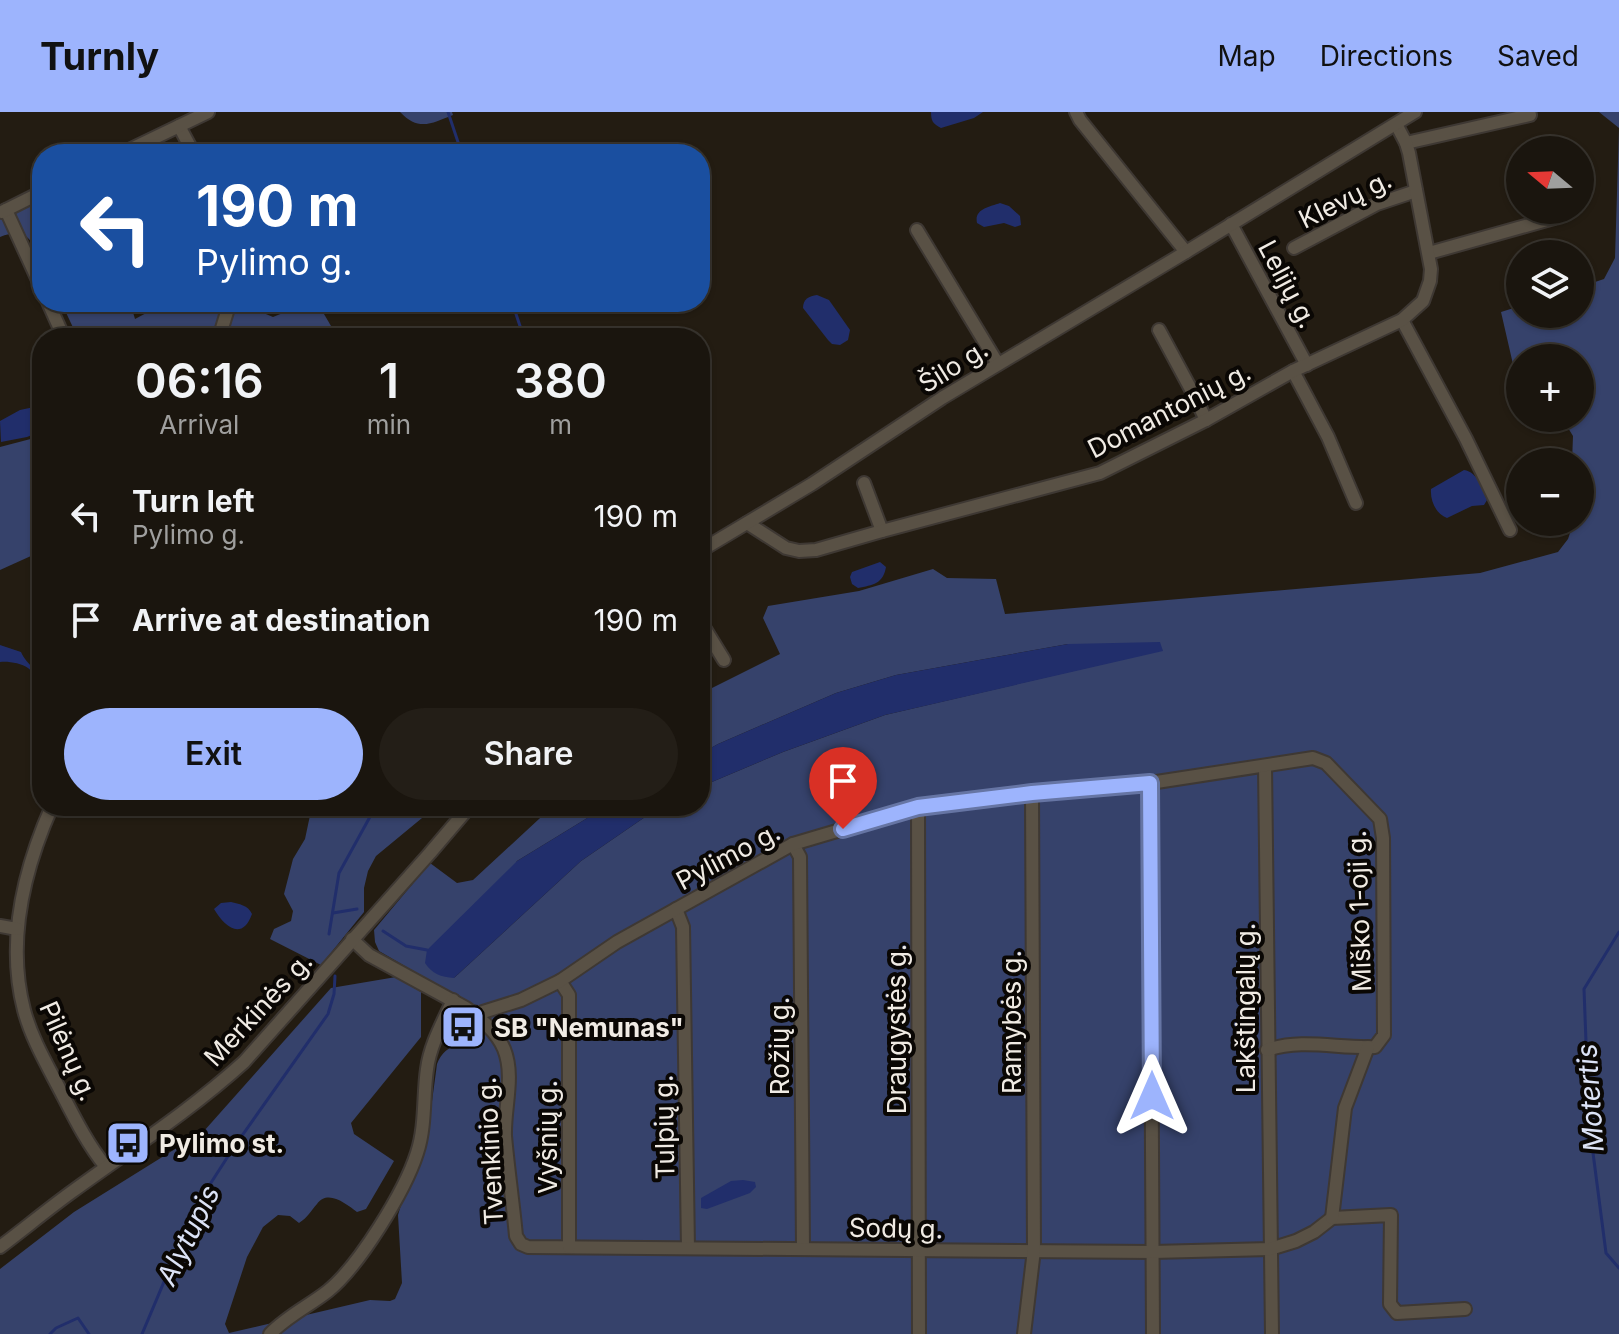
<!DOCTYPE html>
<html lang="en">
<head>
<meta charset="utf-8">
<style>
  :root { --surface:#1a150e; --page:#231e17; --text:#f1f3f6; --muted:#9f9f9e; --line:#38342e; --accent:#9db4fd }
  body { margin:0; font-family:Inter,sans-serif; background:var(--page); color:var(--text); height:100vh; display:flex; flex-direction:column; font-size:30px; white-space:nowrap }
  * { box-sizing:border-box; margin:0 }
  p { font-size:26px; color:var(--muted) }
  .icon { flex:none; width:44px; height:44px; fill:none; stroke:currentColor; stroke-width:2; stroke-linecap:round; stroke-linejoin:round }
  .map { position:relative; flex:1; overflow:hidden }
  .details { position:absolute; left:32px; top:216px; width:678px; height:488px; display:flex; flex-direction:column; background:var(--surface); border-radius:32px; box-shadow:0 2px 6px #0004,0 0 0 2px var(--line) }
  .details>* { flex:none }
  .top-card { position:absolute; left:32px; top:32px; width:678px; height:168px; border-radius:32px; box-shadow:0 2px 6px #0004,0 0 0 2px var(--line); background:#1a4fa0; color:#fff; overflow:hidden }
  .needle { width:52px; rotate:289deg }
  .fabs { position:absolute; left:1506px; top:24px; display:grid; gap:16px }
  .fabs a { display:grid; place-items:center; width:88px; height:88px; border-radius:50%; background:var(--surface); box-shadow:0 2px 6px #0004,0 0 0 2px var(--line); font-size:40px }
  .pin { position:absolute; display:grid; place-items:center; width:68px; height:68px; color:#fff; margin:-82px -34px; border-radius:50% 50% 50% 0; rotate:-45deg; box-shadow:0 0 8px #0007 }
  .pin .icon { rotate:45deg }
  .me { position:absolute; width:88px; margin:-44px; rotate:0deg; stroke-linejoin:round; filter:drop-shadow(0 0 6px #0008) }
  .turn { display:flex; align-items:center; gap:28px; height:168px; padding:0 32px; font-size:36px }
  .turn .icon { width:104px; height:104px; stroke-width:2.5 }
  .turn b { display:block; font-size:56px; line-height:68px }
  .eta { display:flex; justify-content:space-evenly; align-items:center; height:136px; text-align:center }
  .eta b { font-size:48px; font-weight:600; line-height:56px }
  .button { display:flex; gap:16px; margin-top:auto; padding:16px 32px }
  .button a { flex:1; height:92px; border-radius:48px; background:var(--accent); color:#111; font-size:32px; font-weight:600; line-height:92px; text-align:center }
  .button a+a { background:var(--page); color:var(--text) }
  ul { padding:0; list-style:none }
  li { display:flex; align-items:center; gap:24px; height:104px; padding:0 32px }
  li div { flex:1 }
  li b { display:block; font-size:30px }
  li em { font-style:normal }
  header { display:flex; align-items:center; gap:48px; box-sizing:border-box; height:112px; padding:0 40px; background:var(--accent); color:#111 }
  header strong { font-size:38px }
  nav { display:flex; gap:44px; margin-inline-start:auto; font-size:28px }
  .map>svg:first-child { display:block }
  .green { fill:#36426b }
  .water { fill:#212e6b }
  .lines { fill:none; stroke-linecap:round; stroke-linejoin:round }
  .stream { stroke:#212e6b; stroke-width:3 }
  .minor-casing { stroke:#3e3833; stroke-width:16 }
  .minor { stroke:#595145; stroke-width:12 }
  .route-casing { stroke:#6675a4; stroke-width:20 }
  .route { stroke:#9db4fd; stroke-width:14 }
  .labels { text-anchor:middle; dominant-baseline:central; stroke-width:8; stroke-linejoin:round; paint-order:stroke }
  .street-label { font-size:26px; fill:#f0ebe4; stroke:#0a0704 }
  .poi-label { font-size:26px; font-weight:bold; fill:#f0ebe4; stroke:#0a0704; text-anchor:start }
  .water-label { font-size:28px; font-style:italic; fill:#dce3f6; stroke:#0a0704 }
</style>
</head>
<body>
<header>
<strong>Turnly</strong>
<nav><a>Map</a><a>Directions</a><a>Saved</a></nav>
</header>
<div class="map">
<svg width="1619" height="1222" viewBox="0 0 1619 1222">
  <rect width="100%" height="100%" fill="#231c12"/>
  <g class="green">
    <path d="M400,0H452L453,3C432,11 419,20 400,0Z"/>
    <path d="M1599,0H1619V1222H0V1157L74,1100L204,1019L331,876L396,865L421,880V925L351,1011L354,1022L394,1049L366,1097L357,1100C346,1092 328,1077 317,1092C310,1100 308,1105 299,1111L290,1104L278,1103L263,1115L247,1145L225,1212L229,1221L370,1188L390,1189L395,1187L402,1171L398,1103L401,1093L426,1034L437,952C446,929 467,933 482,916L478,893L470,892L379,839L375,830L374,818L430,751L457,771L473,768L553,694H607L517,749L454,866L581,749L661,694H700V675L783,640L885,603L1163,538L1068,532L896,563L836,581L718,632L700,642V582L780,542L763,506L768,494L859,479L933,457L947,466L996,467L1005,502L1480,461L1558,440L1568,427L1571,418V410H1580V350H1572L1573,324L1562,306H1580V246H1520V273L1518,274L1501,200L1520,194V202H1580V175L1604,167L1615,146L1619,16Z"/>
    <path d="M42,86V150C32,129 27,114 0,125V107Z"/>
    <path d="M61,190H130L135,207L167,190H237L273,205L310,190H317L338,226H78Z"/>
    <path d="M42,324V439L0,458V335Z"/>
    <path d="M312,694H427L422,706L376,744L368,759L364,776V800L321,853L270,827L274,817L291,809L293,799L284,782L293,747L305,727Z"/>
  </g>
  <g class="water">
    <path d="M931,0H983L974,6L941,16C933,12 931,9 931,0Z"/>
    <path d="M1000,91L1009,94L1020,104L1021,113L1015,115L1004,111L984,115L977,111C974,97 989,95 1000,91Z"/>
    <path d="M817,183L829,188L850,218L848,228L840,233L832,232L828,228L803,196C803,187 809,184 817,183Z"/>
    <path d="M34,295C45,299 42,309 42,319L27,325L1,330L0,309L20,298Z"/>
    <path d="M1464,358C1478,360 1482,377 1487,388L1484,393L1472,394L1447,406C1436,402 1430,389 1431,377Z"/>
    <path d="M880,450L886,455C883,472 873,473 858,476L852,472L850,465L852,460Z"/>
    <path d="M1160,530L1163,539L885,603L783,640L700,675V642L718,632L836,581L896,563L1068,532Z"/>
    <path d="M0,533L21,540C27,554 39,557 42,571C36,568 34,560 28,556C21,551 8,549 0,550Z"/>
    <path d="M607,694H661L581,749L454,866C441,865 432,862 425,851L427,838L517,749Z"/>
    <path d="M231,790C239,792 248,793 252,802C242,830 224,814 214,797L221,791Z"/>
    <path d="M743,1068L755,1070L756,1075L750,1081L707,1097L701,1096V1086L731,1069Z"/>
  </g>
  <g class="lines">
    <g class="stream">
      <path d="M448,0L462,42"/>
      <path d="M512,190L524,226"/>
      <path d="M333,801L357,797"/>
      <path d="M383,819L406,834L427,838"/>
      <path d="M1619,820L1584,877L1589,1010L1606,1141L1619,1156"/>
      <path d="M329,822L339,761L371,703L374,694"/>
      <path d="M50,1222L56,1216L78,1206L89,1222"/>
      <path d="M142,1222L196,1094L234,1035L328,902L334,882L335,864"/>
    </g>
    <g class="minor-casing">
      <g id="minor">
        <path d="M1076,0L1080,8L1186,140"/>
        <path d="M179,14L194,42"/>
        <path d="M1406,31L1530,3"/>
        <path d="M121,42L208,0"/>
        <path d="M6,98L42,177"/>
        <path d="M2,100L42,80"/>
        <path d="M1231,112L1307,253"/>
        <path d="M917,118L998,252"/>
        <path d="M1294,136L1377,92L1416,79"/>
        <path d="M1429,141L1554,106"/>
        <path d="M48,190L64,226"/>
        <path d="M1402,208L1466,327L1510,418"/>
        <path d="M1159,218L1194,283L1206,308"/>
        <path d="M219,226L230,190"/>
        <path d="M1293,259L1328,325L1356,391"/>
        <path d="M864,371L882,419"/>
        <path d="M747,411L786,436L799,439L816,438L882,419L1100,361L1206,308L1293,259L1402,208L1423,189L1430,169L1431,157L1409,41L1406,31L1396,12"/>
        <path d="M700,439L812,372L942,286L1186,140L1415,0"/>
        <path d="M700,509L724,548"/>
        <path d="M1265,654L1272,1222"/>
        <path d="M1150,671L1153,1222"/>
        <path d="M52,694C24,757 6,829 24,898C31,925 46,951 59,976C73,1003 87,1032 106,1055"/>
        <path d="M918,695L919,1222"/>
        <path d="M793,732L800,745L803,1137"/>
        <path d="M676,797L683,815L688,1136"/>
        <path d="M0,814L17,817"/>
        <path d="M352,827L369,843L466,896C481,907 497,920 504,937C515,964 504,996 505,1024C508,1058 513,1091 516,1124L521,1132L528,1135L1153,1140L1270,1137L1296,1129L1314,1120L1332,1106L1391,1103L1390,1192L1397,1201L1465,1197"/>
        <path d="M560,869L569,883V1135"/>
        <path d="M478,905L483,900L521,888L560,869L617,830L793,732L918,695L1032,681L1150,671L1313,646L1326,651L1380,707L1383,726L1384,923L1375,935C1339,937 1303,926 1267,938"/>
        <path d="M1332,1106L1345,996L1368,935"/>
        <path d="M0,1135C24,1117 48,1097 73,1079C131,1037 191,998 244,950L430,741L470,694"/>
        <path d="M270,1222C287,1204 309,1194 328,1179C359,1154 405,1079 417,1041C426,1014 423,984 427,957C430,933 443,910 453,888"/>
        <path d="M1024,1222L1034,1138L1032,681"/>
      </g>
    </g>
    <use href="#minor" class="minor"/>
  </g>
  <g class="lines">
    <g class="route-casing">
      <path id="route" d="M843,717L918,695L1032,681L1150,671L1152,984"/>
    </g>
    <use href="#route" class="route"/>
  </g>
  <defs>
    <g id="bus-square" transform="scale(2.3)"><rect x="-9" y="-9" width="18" height="18" rx="4" fill="#9db4fd" stroke="#0a0704"/><path d="M-5-6H5V4H4V6H2V4H-2V6H-4V4H-5ZM-3.5-4V0h7V-4ZM-3.5 1.2v1.5H-2V1.2ZM2 1.2v1.5H3.5V1.2Z" fill="#111"/></g>
  </defs>
  <g fill-rule="evenodd">
    <use href="#bus-square" x="463" y="915"/>
    <use href="#bus-square" x="128" y="1031"/>
  </g>
  <g class="labels">
    <g class="street-label">
      <text transform="translate(1345 87) rotate(-26)">Klevų g.</text>
      <text transform="translate(1288 172) rotate(62)">Lelijų g.</text>
      <text transform="translate(953 254) rotate(-32)">Šilo g.</text>
      <text transform="translate(1169 298) rotate(-27)">Domantonių g.</text>
      <text transform="translate(728 744) rotate(-28)">Pylimo g.</text>
      <text transform="translate(1359 799) rotate(-92)">Miško 1-oji g.</text>
      <text transform="translate(1245 896) rotate(-90)">Lakštingalų g.</text>
      <text transform="translate(258 897) rotate(-47)">Merkinės g.</text>
      <text transform="translate(1011 910) rotate(-90)">Ramybės g.</text>
      <text transform="translate(896 917) rotate(-90)">Draugystės g.</text>
      <text transform="translate(779 934) rotate(-90)">Rožių g.</text>
      <text transform="translate(69 939) rotate(66)">Pilėnų g.</text>
      <text transform="translate(664 1015) rotate(-91)">Tulpių g.</text>
      <text transform="translate(547 1025) rotate(-90)">Vyšnių g.</text>
      <text transform="translate(490 1039) rotate(-93)">Tvenkinio g.</text>
      <text transform="translate(896 1116) rotate(1)">Sodų g.</text>
    </g>
    <g class="poi-label">
      <text x="494" y="915">SB "Nemunas"</text>
      <text x="159" y="1031">Pylimo st.</text>
    </g>
    <g class="water-label">
      <text transform="translate(1590 986) rotate(-94)">Motertis</text>
      <text transform="translate(188 1123) rotate(-64)">Alytupis</text>
    </g>
  </g>
</svg>
<div class="fabs">
<a><svg class="needle" viewBox="-14 -14 28 28"><path d="M0-13l5 13h-10z" fill="#e53935"/><path d="M0 13l5-13h-10z" fill="#9f9f9e"/></svg></a>
<a><svg class="icon" aria-label="layers" viewBox="0 0 24 24"><path d="M12 4l9 5-9 5-9-5zM3 14l9 5 9-5"/></svg></a>
<a>+</a>
<a>−</a>
</div>
<div class="pin" style="left:843px;top:717px;background:#d93025"><svg class="icon" aria-label="arrive" viewBox="0 0 24 24"><path d="M6 21V4h12l-3 4 3 4H6"/></svg></div>
<svg class="me" style="left:1152px;top:984px" viewBox="-20 -20 40 40"><path d="M0-17L14 15 0 8-14 15z" fill="#9db4fd" stroke="#fff" stroke-width="4"/></svg>
<div class="top-card">
<div class="turn"><svg class="icon" aria-label="left" viewBox="0 0 24 24"><path d="M17 20v-9H6M10 6l-5 5 5 5"/></svg><div><b>190 m</b>Pylimo g.</div></div>
</div>
<section class="details">
<div class="eta">
<div><b>06:16</b><p>Arrival</p></div>
<div><b>1</b><p>min</p></div>
<div><b>380</b><p>m</p></div>
</div>
<ul>
<li><svg class="icon" aria-label="left" viewBox="0 0 24 24"><path d="M17 20v-9H6M10 6l-5 5 5 5"/></svg><div><b>Turn left</b><p>Pylimo g.</p></div><em>190 m</em></li>
<li><svg class="icon" aria-label="arrive" viewBox="0 0 24 24"><path d="M6 21V4h12l-3 4 3 4H6"/></svg><div><b>Arrive at destination</b></div><em>190 m</em></li>
</ul>
<div class="button"><a>Exit</a><a>Share</a></div>
</section>
</div>
</body>
</html>
